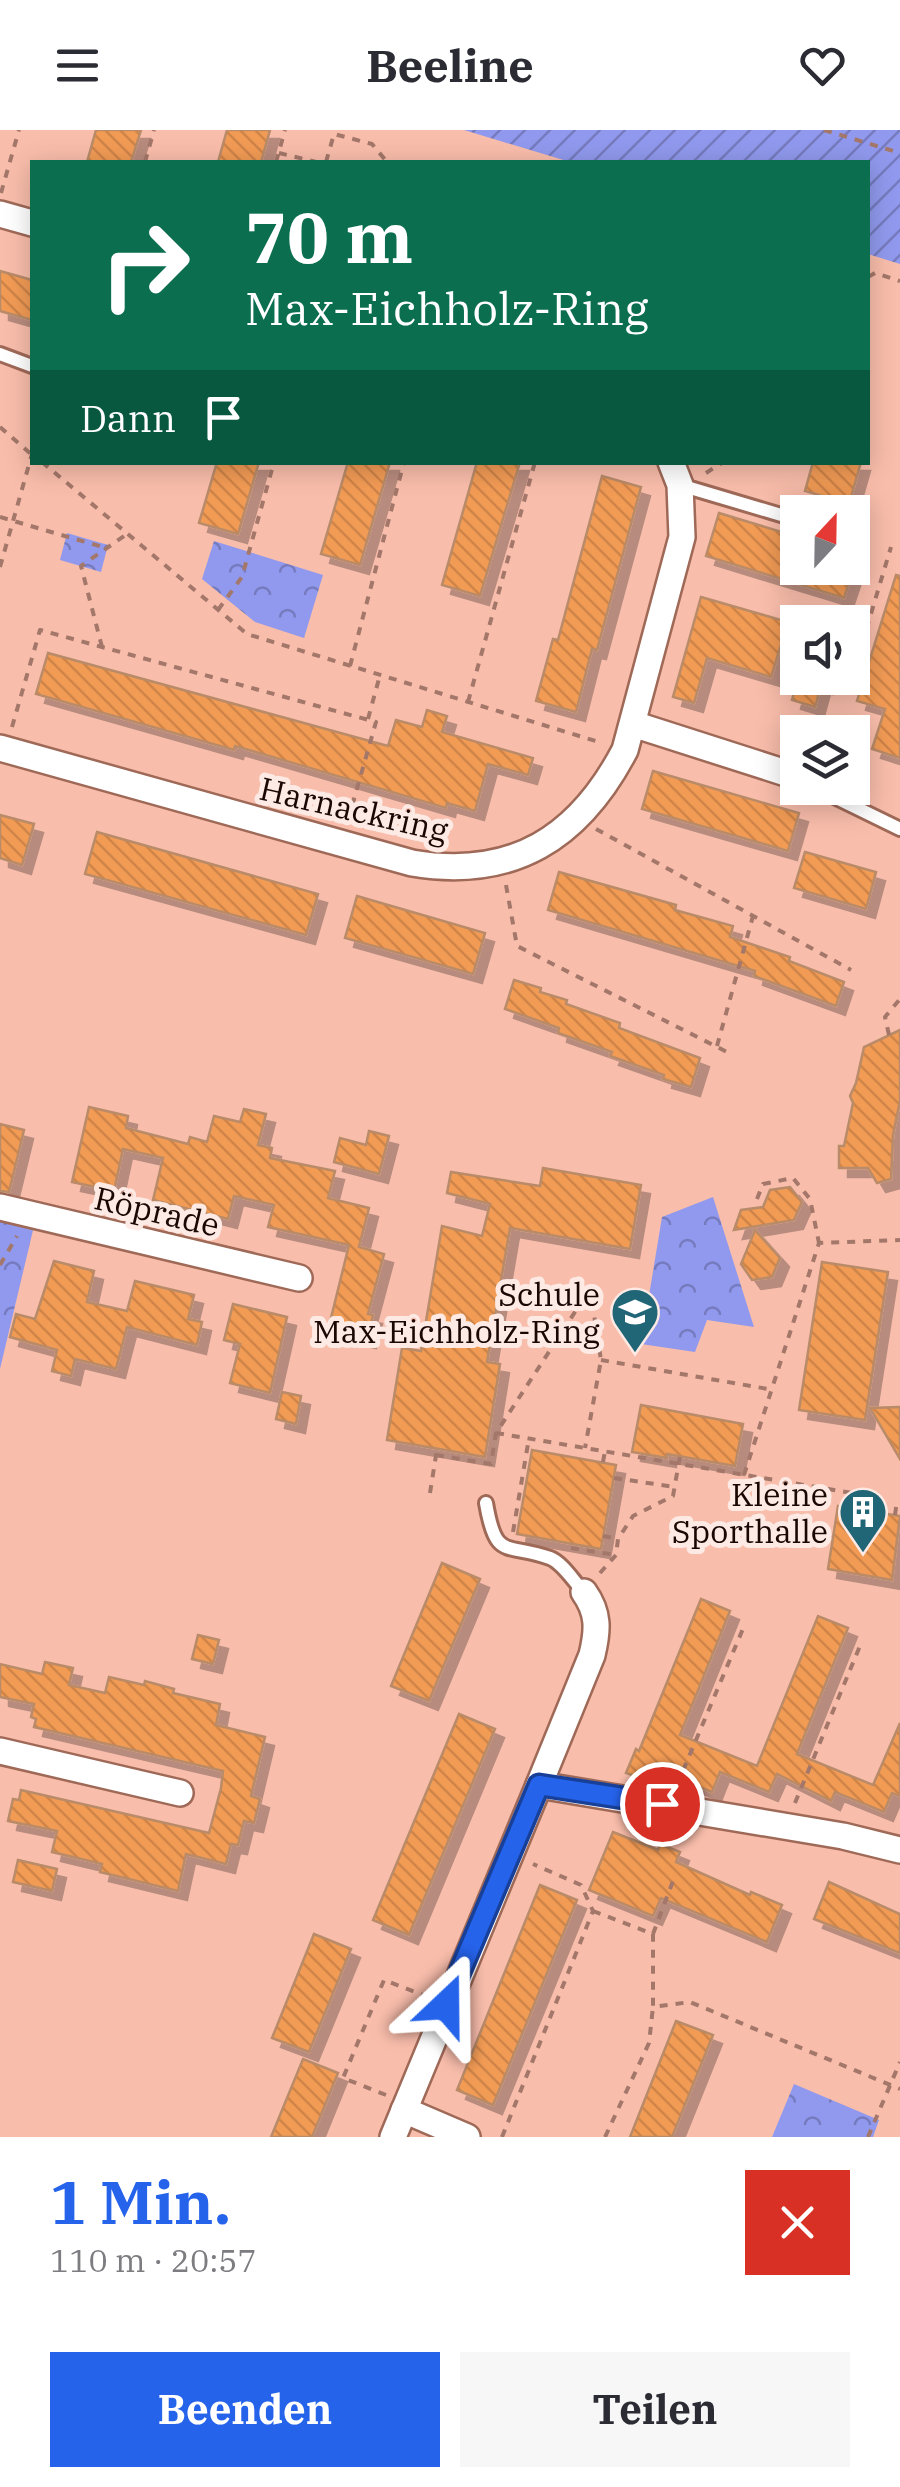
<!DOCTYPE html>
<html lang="de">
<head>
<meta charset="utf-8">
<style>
  :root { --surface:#fff; --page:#f7f7f7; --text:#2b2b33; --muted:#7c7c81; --accent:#2563eb }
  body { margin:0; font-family:"IBM Plex Serif",serif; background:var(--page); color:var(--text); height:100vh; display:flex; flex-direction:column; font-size:38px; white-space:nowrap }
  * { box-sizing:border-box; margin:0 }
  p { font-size:32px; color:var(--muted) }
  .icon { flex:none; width:55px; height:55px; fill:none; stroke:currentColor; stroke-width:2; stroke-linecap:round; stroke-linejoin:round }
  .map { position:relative; height:2007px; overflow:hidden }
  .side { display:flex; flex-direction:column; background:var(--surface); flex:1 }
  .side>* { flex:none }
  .top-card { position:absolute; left:30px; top:30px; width:840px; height:305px; border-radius:0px; box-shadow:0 5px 25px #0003; background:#0b6e4f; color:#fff; overflow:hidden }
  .needle { width:65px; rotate:22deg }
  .fabs { position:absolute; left:780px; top:365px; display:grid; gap:20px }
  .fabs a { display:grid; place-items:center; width:90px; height:90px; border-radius:0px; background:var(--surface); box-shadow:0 5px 25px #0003; font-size:50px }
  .pin { position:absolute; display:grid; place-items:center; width:85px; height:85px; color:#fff; margin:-42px; border:5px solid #fff; border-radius:50%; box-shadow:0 2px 10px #0007 }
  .me { position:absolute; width:110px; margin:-55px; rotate:23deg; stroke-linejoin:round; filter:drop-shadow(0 0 8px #0008) }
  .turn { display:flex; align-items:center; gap:35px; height:210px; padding:0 50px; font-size:45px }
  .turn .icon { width:130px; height:130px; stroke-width:2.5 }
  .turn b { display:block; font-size:70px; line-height:85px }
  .then { display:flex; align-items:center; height:95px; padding:0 50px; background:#0003; gap:20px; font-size:38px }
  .round { display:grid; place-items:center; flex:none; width:105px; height:105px; border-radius:0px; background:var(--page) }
  .head { display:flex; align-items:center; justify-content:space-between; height:170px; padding:0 50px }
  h1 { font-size:60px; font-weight:700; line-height:75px; color:var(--accent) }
  .action { display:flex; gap:20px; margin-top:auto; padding:20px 50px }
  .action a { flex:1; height:115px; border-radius:0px; background:var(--accent); color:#fff; font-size:40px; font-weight:700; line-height:115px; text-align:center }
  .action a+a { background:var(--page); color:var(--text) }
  header { display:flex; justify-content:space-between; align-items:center; height:130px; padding:0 50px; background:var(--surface); font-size:45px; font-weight:700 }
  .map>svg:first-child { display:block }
  .forest { fill:url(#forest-crowns) }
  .garden { fill:url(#garden-furrows) }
  .building { fill:url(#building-back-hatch); stroke:#b98b69; stroke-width:2.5; filter:url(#shadow) }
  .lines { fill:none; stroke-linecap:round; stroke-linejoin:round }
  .service-casing { stroke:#9f6958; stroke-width:18 }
  .minor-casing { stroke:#9f6958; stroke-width:30 }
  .path { stroke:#a3776a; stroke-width:4; stroke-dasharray:8 8; stroke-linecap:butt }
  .service { stroke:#fff; stroke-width:12 }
  .minor { stroke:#fff; stroke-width:25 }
  .route-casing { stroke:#184099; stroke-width:25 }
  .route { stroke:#2563eb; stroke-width:18 }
  .labels { text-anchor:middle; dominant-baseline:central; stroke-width:10; stroke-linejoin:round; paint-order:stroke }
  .street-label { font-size:32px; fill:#1a0603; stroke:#fdeae4 }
  .poi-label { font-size:32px; fill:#1a0603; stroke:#fdeae4; text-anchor:end }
</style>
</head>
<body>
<header><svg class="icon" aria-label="menu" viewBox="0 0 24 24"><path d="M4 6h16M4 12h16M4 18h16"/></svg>Beeline<svg class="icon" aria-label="heart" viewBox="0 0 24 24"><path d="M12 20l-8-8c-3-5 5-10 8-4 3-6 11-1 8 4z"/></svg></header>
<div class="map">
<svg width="900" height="2007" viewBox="0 0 900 2007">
  <defs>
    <pattern id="forest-crowns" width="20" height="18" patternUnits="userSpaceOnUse" patternTransform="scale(2.5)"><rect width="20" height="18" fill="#9099ed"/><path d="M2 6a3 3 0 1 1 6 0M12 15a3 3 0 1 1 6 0" fill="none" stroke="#757bbe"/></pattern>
    <pattern id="garden-furrows" width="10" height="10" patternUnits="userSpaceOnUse" patternTransform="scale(2.5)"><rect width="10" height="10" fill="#9099ed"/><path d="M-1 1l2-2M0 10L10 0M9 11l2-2" fill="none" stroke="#757bbe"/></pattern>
    <pattern id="building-back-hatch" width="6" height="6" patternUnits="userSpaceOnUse" patternTransform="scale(2.5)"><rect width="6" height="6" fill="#f29b54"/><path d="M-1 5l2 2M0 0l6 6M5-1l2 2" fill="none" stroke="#cf8448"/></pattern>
    <filter id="shadow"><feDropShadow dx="9" dy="9" stdDeviation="0" flood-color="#0004"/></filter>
  </defs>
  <rect width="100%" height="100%" fill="#f9bdab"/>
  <g class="forest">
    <path d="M67,403L108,415L101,442L60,430Z"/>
    <path d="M214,411L323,445L304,508L255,492L202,449Z"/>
    <path d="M713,1067L754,1197L707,1190L695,1222L641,1214L662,1087Z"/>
    <path d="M0,1089L34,1096L0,1239Z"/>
    <path d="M794,1954L879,1990L873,2007H772Z"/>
  </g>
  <path class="garden" d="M464,0H900V134L868,124V32H570Z"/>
  <g class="building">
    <path d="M96,0H141L131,32H87Z"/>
    <path d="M227,0H270L261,32H218Z"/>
    <path d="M0,141L32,150V190L0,181Z"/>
    <path d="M217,332H259L238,404L199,393Z"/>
    <path d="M348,332H390L360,435L321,424Z"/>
    <path d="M477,332H520L480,466L442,455Z"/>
    <path d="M813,332H861L849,374L805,361Z"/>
    <path d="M602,346L641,357L597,520L592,519L576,582L536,571L553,509L558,510Z"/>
    <path d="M719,383L798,407V438H854L844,468L706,426Z"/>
    <path d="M896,445L900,446V628L872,619L885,579L857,571Z"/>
    <path d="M701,467L788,492L771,547L707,528L694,573L673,567Z"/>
    <path d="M48,523L388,616L396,590L422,597L427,580L447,586L442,602L533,628L528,645L488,634L475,681L447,673L446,678L235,616L234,620L36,564Z"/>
    <path d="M798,548H823L815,577L792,570Z"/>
    <path d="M653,641L799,683L788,721L642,679Z"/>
    <path d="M0,685L34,694L22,735L0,728Z"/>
    <path d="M97,702L318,764L306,805L85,744Z"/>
    <path d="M805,722L876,742L866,779L794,758Z"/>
    <path d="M559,742L676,775L675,780L733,796L730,807L790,827L789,831L844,852L836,876L754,846L755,841L548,780Z"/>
    <path d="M357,766L485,803L473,844L345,808Z"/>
    <path d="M514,850L541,858L540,862L567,870L566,874L620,893L619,898L700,928L691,957L663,949L664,945L610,926L612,922L558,903L559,898L505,879Z"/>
    <path d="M900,900V971L893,1005L891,1049L877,1053L868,1038H839V1016H844L853,973L850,966L856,953L864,917Z"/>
    <path d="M89,977L128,986L126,998L188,1014L190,1007L207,1012L214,986L240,992L244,979L266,984L258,1015L272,1018L270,1028L335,1041L328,1068L369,1078L359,1117L384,1124L368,1184L373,1185L367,1209L328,1200L349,1115L268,1097L274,1075L234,1066L228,1089L153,1070L163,1028L123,1019L114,1061L72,1052Z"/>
    <path d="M0,994L24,1000L9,1062L0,1061Z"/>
    <path d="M369,1001L389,1006L379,1044L334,1032L340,1008L366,1015Z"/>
    <path d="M543,1038L641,1055L630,1119L510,1098L487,1232L500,1234L485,1327L387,1310L402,1218L421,1221L442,1096L482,1106L490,1074L447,1063L451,1042L540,1056Z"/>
    <path d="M790,1057L802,1072L794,1090L734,1100L741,1080L763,1077L770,1060Z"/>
    <path d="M755,1100L780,1128L772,1147L752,1150L741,1134Z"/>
    <path d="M54,1131L94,1141L87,1172L127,1181L135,1151L194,1165L188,1189L202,1192L197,1215L127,1197L116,1239L75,1229L71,1246L52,1241L57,1220L10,1207L16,1184L35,1189Z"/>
    <path d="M822,1132L888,1142L865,1290L799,1280Z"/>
    <path d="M233,1174L287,1187L270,1263L230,1253L240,1214L224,1210Z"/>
    <path d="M282,1262L301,1266L296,1294L276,1289Z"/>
    <path d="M641,1275L743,1294L735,1336L667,1324V1328L632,1322Z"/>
    <path d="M900,1277V1329L870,1278Z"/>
    <path d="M532,1320L616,1335L601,1419L517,1404Z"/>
    <path d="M838,1376L900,1386L892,1450L828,1439Z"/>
    <path d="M442,1433L480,1449L429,1571L391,1556Z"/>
    <path d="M701,1469L730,1481L680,1605L757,1636L818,1486L848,1498L797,1624L873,1655L900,1593V1666L892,1663L884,1682L835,1662L831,1671L777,1644L769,1662L720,1642L712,1662L665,1643L661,1652L654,1649L653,1652L626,1643L636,1619L639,1621Z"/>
    <path d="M198,1505L219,1510L213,1534L192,1529Z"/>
    <path d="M45,1532L73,1538L69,1555L105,1563L109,1547L144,1555L145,1551L174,1559L173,1563L220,1574L216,1595L265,1607L251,1666L260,1669L254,1693L244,1691L238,1715L231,1714L226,1734L186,1724L178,1761L100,1742L102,1734L52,1722L57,1701L8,1691L13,1669L19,1670L21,1660L209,1703L221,1658L223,1641L34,1597L36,1589L31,1587L34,1574L0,1567V1534L42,1544Z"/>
    <path d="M459,1584L495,1599L409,1805L373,1790Z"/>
    <path d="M613,1702L658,1720L660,1714L680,1722L676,1732L750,1765L751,1762L782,1775L767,1812L661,1768L653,1786L589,1760Z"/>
    <path d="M18,1730L57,1739L52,1761L13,1752Z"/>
    <path d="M829,1752L900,1784V1823L814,1789Z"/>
    <path d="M540,1755L577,1770L493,1975L457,1960Z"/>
    <path d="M314,1804L351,1819L309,1922L272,1908Z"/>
    <path d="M676,1891L713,1905L672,2007H630Z"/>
    <path d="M303,1929L338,1943L312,2007H271Z"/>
  </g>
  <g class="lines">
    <g class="service-casing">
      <g id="service">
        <path d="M0,224L32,236"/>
        <path d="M680,355L798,390"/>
        <path d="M816,658L900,699"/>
        <path d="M486,1373C496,1432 506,1412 550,1428C563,1433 574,1452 584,1462"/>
      </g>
    </g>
    <g class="minor-casing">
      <g id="minor">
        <path d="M0,84L32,93"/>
        <path d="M633,594L789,644"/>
        <path d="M0,618L412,733C513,750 579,708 625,620L682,407L680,355L671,332"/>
        <path d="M0,1077L299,1148"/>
        <path d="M0,1621L180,1663"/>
        <path d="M539,1655L592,1525C598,1500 599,1483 584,1462"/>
        <path d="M404,1980L467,2007"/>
        <path d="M393,2007L539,1655L843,1706L900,1720"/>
      </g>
    </g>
    <g class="path">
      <path d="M824,0L900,23"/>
      <path d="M279,23L316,32"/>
      <path d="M145,32L154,0"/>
      <path d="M276,32L285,0"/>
      <path d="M326,32L334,4L372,14L387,32"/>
      <path d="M1,63L19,0"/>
      <path d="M868,147L875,143L900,151"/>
      <path d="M0,297L32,325"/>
      <path d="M42,332L247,504L602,613"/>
      <path d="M706,343L723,332"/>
      <path d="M0,387L106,418"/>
      <path d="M0,437L32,324"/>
      <path d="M218,480L242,447L274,332"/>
      <path d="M852,507L867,497L891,417"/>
      <path d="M102,517L81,436L127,404"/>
      <path d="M350,536L404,332"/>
      <path d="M832,565L837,548"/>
      <path d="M468,572L535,332"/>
      <path d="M368,589L380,545"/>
      <path d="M12,597L40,500L376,592L348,690"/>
      <path d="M596,699L851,840"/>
      <path d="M506,755L517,816L733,925"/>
      <path d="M889,905L885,887L900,869"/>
      <path d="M717,916L753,786"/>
      <path d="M757,1069L763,1054L793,1048L810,1069L819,1113"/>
      <path d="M0,1135L17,1106"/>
      <path d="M601,1230L768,1259"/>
      <path d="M496,1303L852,1363"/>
      <path d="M436,1325L491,1334L496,1303L590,1159L601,1230L585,1318"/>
      <path d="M603,1332L605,1321"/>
      <path d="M744,1345L819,1113L900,1110"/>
      <path d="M614,1348L675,1357"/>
      <path d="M430,1363L437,1319"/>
      <path d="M895,1385L897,1371"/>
      <path d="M513,1402L529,1308"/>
      <path d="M603,1406L618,1409"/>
      <path d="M571,1418L616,1425"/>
      <path d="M600,1443L616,1425L618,1409L633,1386L673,1366L680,1326"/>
      <path d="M677,1655L745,1494"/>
      <path d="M795,1673L862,1511"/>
      <path d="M593,1781L653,1804V1877L690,1872L900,1959"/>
      <path d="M653,1804L673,1751"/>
      <path d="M386,1965L343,1948L384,1850L423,1865"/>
      <path d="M502,2007L593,1781L581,1755L533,1734"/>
      <path d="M605,2007L649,1913L653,1877"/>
      <path d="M868,2007L900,1932"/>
    </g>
    <use href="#service" class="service"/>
    <use href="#minor" class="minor"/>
  </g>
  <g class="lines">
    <g class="route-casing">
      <path id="route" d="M446,1875L539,1655L662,1674"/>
    </g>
    <use href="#route" class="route"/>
  </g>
  <defs>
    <g id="school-pin" transform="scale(2.5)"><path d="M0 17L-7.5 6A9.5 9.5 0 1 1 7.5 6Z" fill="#216677" stroke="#fdeae4"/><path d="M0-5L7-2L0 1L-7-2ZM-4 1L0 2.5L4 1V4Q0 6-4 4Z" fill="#fff"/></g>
    <g id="building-pin" transform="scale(2.5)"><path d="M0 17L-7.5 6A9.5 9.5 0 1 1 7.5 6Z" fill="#216677" stroke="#fdeae4"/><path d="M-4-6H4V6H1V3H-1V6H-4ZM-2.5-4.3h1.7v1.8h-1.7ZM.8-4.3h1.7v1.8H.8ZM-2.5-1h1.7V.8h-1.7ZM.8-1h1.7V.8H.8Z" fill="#fff"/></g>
  </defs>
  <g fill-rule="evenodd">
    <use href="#school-pin" x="635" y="1182"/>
    <use href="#building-pin" x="863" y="1382"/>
  </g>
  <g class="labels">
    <g class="street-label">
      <text transform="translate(354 679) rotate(13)">Harnackring</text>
      <text transform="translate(157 1081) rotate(13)">Röprade</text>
    </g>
    <g class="poi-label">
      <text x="600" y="1164">Schule<tspan x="600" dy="37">Max-Eichholz-Ring</tspan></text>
      <text x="828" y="1364">Kleine<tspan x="828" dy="37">Sporthalle</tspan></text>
    </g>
  </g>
</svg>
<div class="fabs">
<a><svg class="needle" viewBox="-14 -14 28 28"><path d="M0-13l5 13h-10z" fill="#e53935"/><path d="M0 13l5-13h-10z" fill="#7c7c81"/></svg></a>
<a><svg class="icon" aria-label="sound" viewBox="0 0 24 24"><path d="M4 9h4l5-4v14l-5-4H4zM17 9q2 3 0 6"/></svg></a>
<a><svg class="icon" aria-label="layers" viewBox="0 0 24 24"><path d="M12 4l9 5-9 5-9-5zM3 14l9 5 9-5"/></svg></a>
</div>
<div class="pin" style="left:662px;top:1674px;background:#d93025"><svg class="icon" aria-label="arrive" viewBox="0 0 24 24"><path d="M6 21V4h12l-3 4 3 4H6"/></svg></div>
<svg class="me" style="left:446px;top:1875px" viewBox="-20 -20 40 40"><path d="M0-17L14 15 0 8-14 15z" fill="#2563eb" stroke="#fff" stroke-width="4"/></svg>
<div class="top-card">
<div class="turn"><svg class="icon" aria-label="right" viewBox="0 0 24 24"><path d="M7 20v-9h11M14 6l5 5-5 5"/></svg><div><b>70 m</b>Max-Eichholz-Ring</div></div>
<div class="then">Dann<svg class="icon" aria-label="arrive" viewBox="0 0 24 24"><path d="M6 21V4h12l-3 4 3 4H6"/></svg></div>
</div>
</div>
<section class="side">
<div class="head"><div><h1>1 Min.</h1><p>110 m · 20:57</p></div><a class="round" style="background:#d93025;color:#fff"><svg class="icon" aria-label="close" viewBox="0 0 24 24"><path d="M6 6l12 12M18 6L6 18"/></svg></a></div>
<div class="action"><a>Beenden</a><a>Teilen</a></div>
</section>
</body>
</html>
